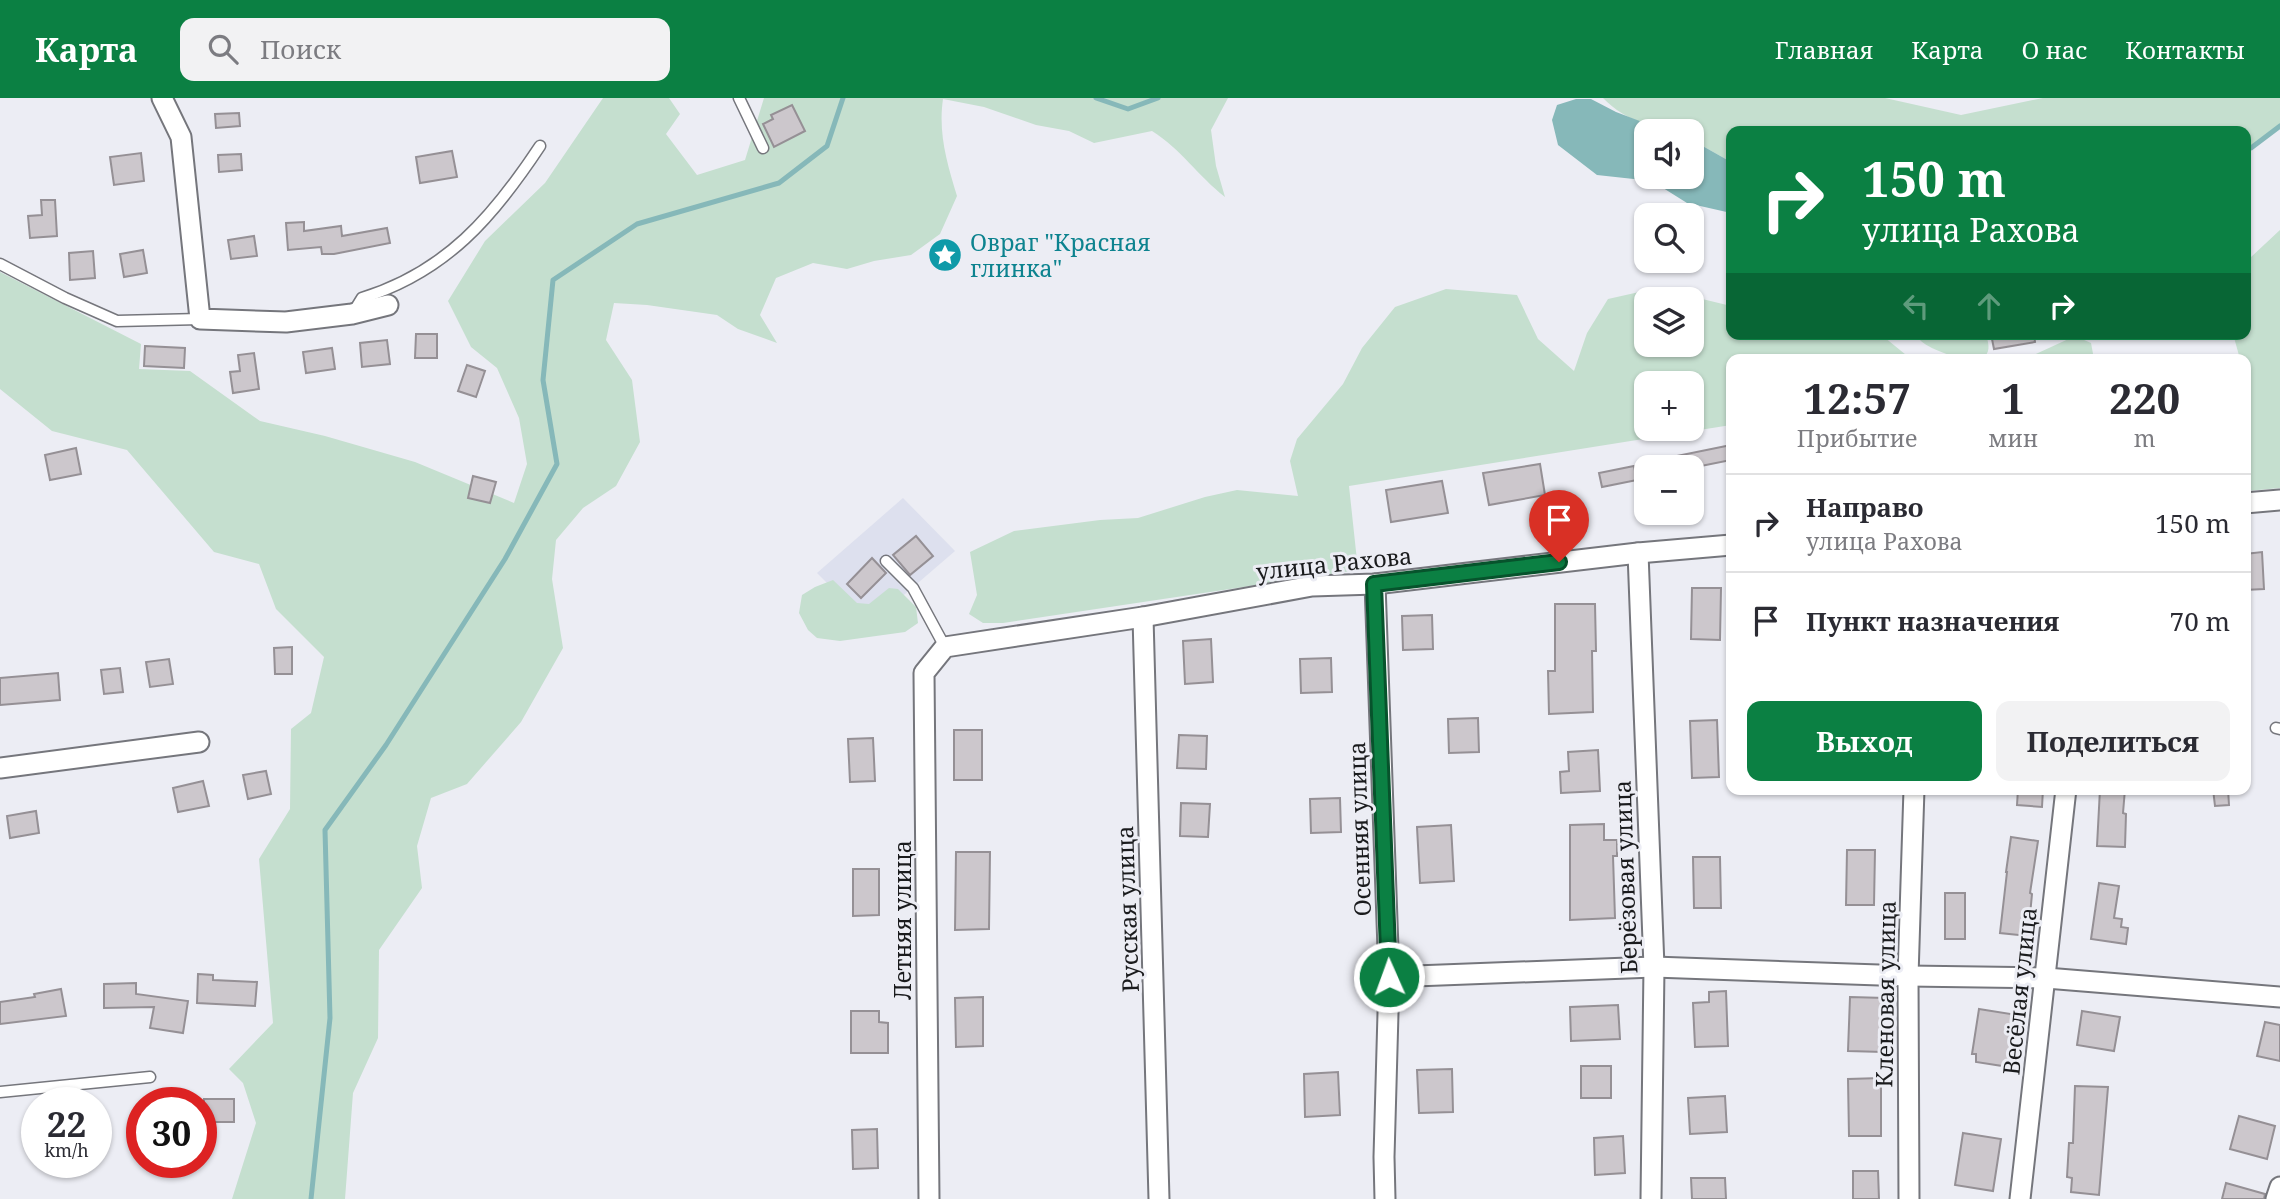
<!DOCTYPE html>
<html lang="ru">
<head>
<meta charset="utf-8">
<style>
  :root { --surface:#fff; --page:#f2f2f3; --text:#2b2b33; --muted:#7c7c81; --line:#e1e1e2; --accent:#0b8043 }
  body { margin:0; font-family:"Noto Serif",serif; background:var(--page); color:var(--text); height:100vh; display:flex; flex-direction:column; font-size:26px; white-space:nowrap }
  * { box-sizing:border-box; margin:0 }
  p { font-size:23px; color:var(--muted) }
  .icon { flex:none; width:38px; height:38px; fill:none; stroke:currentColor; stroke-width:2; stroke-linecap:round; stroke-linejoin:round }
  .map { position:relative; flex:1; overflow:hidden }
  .sheet { position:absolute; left:1726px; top:256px; width:525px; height:441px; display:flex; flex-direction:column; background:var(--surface); border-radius:14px; box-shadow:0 2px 5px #0004 }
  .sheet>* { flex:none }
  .banner { position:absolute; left:1726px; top:28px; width:525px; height:214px; border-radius:14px; box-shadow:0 2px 5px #0004; background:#0b8043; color:#fff; overflow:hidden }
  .fabs { position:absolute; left:1634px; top:21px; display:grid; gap:14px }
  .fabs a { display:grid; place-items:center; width:70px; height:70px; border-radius:14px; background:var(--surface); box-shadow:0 2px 5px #0004; font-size:35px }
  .speed { position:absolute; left:21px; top:989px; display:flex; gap:14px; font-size:35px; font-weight:700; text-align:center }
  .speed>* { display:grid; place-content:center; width:91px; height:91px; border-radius:50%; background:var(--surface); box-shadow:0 2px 5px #0004; line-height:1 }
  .speed small { font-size:18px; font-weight:400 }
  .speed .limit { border:10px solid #d22; background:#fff; color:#111 }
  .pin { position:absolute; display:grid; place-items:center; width:60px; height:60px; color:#fff; margin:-72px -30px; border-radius:50% 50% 50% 0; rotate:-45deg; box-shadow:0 0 7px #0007 }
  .pin .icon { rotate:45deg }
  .me { position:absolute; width:77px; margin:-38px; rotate:358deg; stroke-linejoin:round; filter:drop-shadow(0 0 5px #0008) }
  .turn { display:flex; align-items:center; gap:24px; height:147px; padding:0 21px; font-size:32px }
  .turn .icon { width:91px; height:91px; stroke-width:2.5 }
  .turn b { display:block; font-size:49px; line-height:60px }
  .lanes { display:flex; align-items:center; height:66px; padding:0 21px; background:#0003; justify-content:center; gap:35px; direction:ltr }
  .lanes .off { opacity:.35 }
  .eta { display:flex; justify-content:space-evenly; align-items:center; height:119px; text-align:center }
  .eta b { font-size:42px; font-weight:700; line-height:49px }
  .button { display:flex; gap:14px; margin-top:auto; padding:14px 21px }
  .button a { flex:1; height:80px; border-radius:14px; background:var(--accent); color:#fff; font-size:28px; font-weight:700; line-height:80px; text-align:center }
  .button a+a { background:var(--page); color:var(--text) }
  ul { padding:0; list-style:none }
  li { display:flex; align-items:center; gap:21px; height:98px; padding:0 21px; border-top:2px solid var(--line) }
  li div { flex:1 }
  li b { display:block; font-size:26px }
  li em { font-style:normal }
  header { display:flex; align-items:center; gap:42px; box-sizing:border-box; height:98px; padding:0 35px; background:var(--accent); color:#fff }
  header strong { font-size:33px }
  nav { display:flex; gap:38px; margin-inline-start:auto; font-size:24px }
  .search { width:490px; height:63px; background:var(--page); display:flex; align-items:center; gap:18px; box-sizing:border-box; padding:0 24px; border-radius:14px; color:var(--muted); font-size:26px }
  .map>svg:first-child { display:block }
  .built { fill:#dde0ee }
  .green { fill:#c5dfcf; fill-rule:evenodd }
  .water { fill:#86b8b9 }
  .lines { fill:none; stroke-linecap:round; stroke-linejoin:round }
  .stream { stroke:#86b8b9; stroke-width:5 }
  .building { fill:#ccc7cc; stroke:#959095; stroke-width:2 }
  .lane-casing { stroke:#75767c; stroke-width:13 }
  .street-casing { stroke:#75767c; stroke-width:23 }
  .lane { stroke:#fff; stroke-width:10 }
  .street { stroke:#fff; stroke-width:19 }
  .route-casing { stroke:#07532c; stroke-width:18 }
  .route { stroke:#0b8043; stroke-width:12 }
  .labels { text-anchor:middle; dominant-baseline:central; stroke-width:6; stroke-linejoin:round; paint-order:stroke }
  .culture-label { font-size:23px; fill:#0d838f; stroke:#ecedf4; text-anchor:start }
  .street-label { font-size:23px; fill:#1a1b1d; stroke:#ecedf4 }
</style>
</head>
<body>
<header>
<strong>Карта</strong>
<div class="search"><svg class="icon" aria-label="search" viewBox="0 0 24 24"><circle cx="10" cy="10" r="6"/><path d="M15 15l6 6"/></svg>Поиск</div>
<nav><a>Главная</a><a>Карта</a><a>О нас</a><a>Контакты</a></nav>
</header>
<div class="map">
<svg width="2280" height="1101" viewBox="0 0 2280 1101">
  <rect width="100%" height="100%" fill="#ecedf4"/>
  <path class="built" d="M903,400L955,453L869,527L817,475Z"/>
  <g class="green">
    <path d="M603,0H669L680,16L666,36L697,77L745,62L764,0H1228L1211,32L1216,68L1225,99C1198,78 1181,51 1152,33L1094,45L1069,33L1036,27L984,9L943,1C938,35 947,65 957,98L940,136L911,157L874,163L847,171L813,165L776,180L760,217L777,245L738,231L717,217L647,207L614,205L606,242L632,282L640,344L616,388L583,410L556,442L552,481L563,550L521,624L467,686L431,700L417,748L422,790L379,852L378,940L353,995L345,1101H232L256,1025L243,985L229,971L273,925L259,761L290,711L291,631L311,615L324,559L276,511L259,466L214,454L127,352L52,333L0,291V174L141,246L139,271L190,273L260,323L325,338L415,364L514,405L527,366L519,320L497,270L471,249L448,203L485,143L545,85Z"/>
    <path d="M1603,0H1885L1961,17L2043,0H2280V28L2251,50H2245V33H1731V64L1692,42V33C1659,33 1626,24 1603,0Z"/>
    <path d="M2280,132V390L2247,393L2245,261H2240L2233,236H2245V180L2250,160Z"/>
    <path d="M1657,190L1731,208V236H1869L1884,239L1911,261H1731V327L1349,388L1358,472L1003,525H983L969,516L977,497L970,454L1014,433L1100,422L1138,420L1205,399L1237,392L1298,398L1290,363L1297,341L1343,286L1362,250L1395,209L1446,191L1517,197L1538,241L1574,273L1587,235L1608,201ZM1647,201H1692V247H1647ZM1647,285H1692V331H1647Z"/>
    <path d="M1922,236H1986C1988,244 1991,252 1985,258C1974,268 1929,252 1920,242Z"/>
    <path d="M2075,238L2091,245L2094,261H2025Z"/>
    <path d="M833,482L857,505L869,506L889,490L898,491L916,509L918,525L905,534L840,543L817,540L808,532L799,515L802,497L815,489Z"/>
  </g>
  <path class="water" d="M1576,1H1591L1616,14L1666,33H1647V79H1692V42L1731,64V115L1687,105L1652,83L1597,77L1558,47L1552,22L1557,7Z"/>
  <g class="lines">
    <g class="stream">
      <path d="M1096,0L1128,11L1158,0"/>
      <path d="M2245,52L2251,50L2280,28"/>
      <path d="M311,1101L330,920L325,732L386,647L505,461L557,366L543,282L553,182L637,126L779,85L827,48L843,0"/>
    </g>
  </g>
  <g class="building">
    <path d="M792,7L805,33L774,49L763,26L773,21L771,17Z"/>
    <path d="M239,15L240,28L216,30L215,16Z"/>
    <path d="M452,53L457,79L420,85L416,59Z"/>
    <path d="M141,55L144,83L114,87L110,59Z"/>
    <path d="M241,56L242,72L219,74L218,57Z"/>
    <path d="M41,102H55L57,138L30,140L28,118L42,117Z"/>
    <path d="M304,124V133L341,128L342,138L387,130L390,145L334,156H322L321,149L288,152L286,125Z"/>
    <path d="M254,138L257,158L231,161L228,142Z"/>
    <path d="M143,152L147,175L124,179L120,156Z"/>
    <path d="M93,153L95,180L70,182L69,155Z"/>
    <path d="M416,236H437V260H415Z"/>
    <path d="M1991,236H2034L2035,244L1994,251Z"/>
    <path d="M387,242L390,266L362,269L360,245Z"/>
    <path d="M145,248L185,250L184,270L144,268Z"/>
    <path d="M332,250L335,271L306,275L303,254Z"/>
    <path d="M254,255L259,291L233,295L230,274L240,273L238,257Z"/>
    <path d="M467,267L485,273L476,299L458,293Z"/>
    <path d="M1731,347V362L1696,369H1657V362Z"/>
    <path d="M76,350L81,376L50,382L45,357Z"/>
    <path d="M1540,366L1545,397L1489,407L1483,375Z"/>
    <path d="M1634,368L1637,382L1602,389L1599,375Z"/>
    <path d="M473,378L496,384L490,405L468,400Z"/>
    <path d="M1442,383L1448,415L1391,424L1386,392Z"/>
    <path d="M916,438L933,458L910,477L893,457Z"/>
    <path d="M2262,454L2264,491L2245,492V456Z"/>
    <path d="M872,460L886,475L861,500L847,486Z"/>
    <path d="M1692,490H1721L1720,542L1691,541Z"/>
    <path d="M1555,506H1595L1596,553H1592L1593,614L1549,616L1548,573H1555Z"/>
    <path d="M1432,517L1433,551L1403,552L1402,518Z"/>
    <path d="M1211,541L1213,584L1185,586L1183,543Z"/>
    <path d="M292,549V576H275L274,550Z"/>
    <path d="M1331,560L1332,594L1301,595L1300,561Z"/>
    <path d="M169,561L173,586L150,589L146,564Z"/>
    <path d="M120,570L123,594L104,596L101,572Z"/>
    <path d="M58,575L60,602L0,607V580Z"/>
    <path d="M1478,620L1479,654L1449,655L1448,621Z"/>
    <path d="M1717,622L1719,679L1692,680L1690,623Z"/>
    <rect x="954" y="632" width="28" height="50"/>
    <path d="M1179,637L1207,638L1206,671L1177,670Z"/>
    <path d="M873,640L875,683L850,684L848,641Z"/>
    <path d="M1598,652L1600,693L1561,695L1560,674L1569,673L1568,654Z"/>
    <path d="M266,673L271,696L248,701L243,677Z"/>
    <path d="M203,683L209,708L178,714L173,690Z"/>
    <path d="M2018,691H2043L2042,709L2017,707Z"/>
    <path d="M2100,691H2125L2123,715L2126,716L2125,749L2097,748Z"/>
    <path d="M2213,691H2228L2229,707L2215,708Z"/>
    <path d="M1340,700L1341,734L1311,735L1310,701Z"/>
    <path d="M1181,705L1210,706L1208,739L1180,738Z"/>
    <path d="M36,713L39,735L10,740L7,718Z"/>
    <path d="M1604,726V742H1617V758H1613L1615,820L1570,822V727Z"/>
    <path d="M1451,727L1454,783L1420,785L1417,729Z"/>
    <path d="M2011,739L2038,743L2030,795L2032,796L2028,838L2000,835L2007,774H2006Z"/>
    <path d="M1847,752H1875L1874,807H1846Z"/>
    <path d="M956,754H990L989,831L955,832Z"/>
    <path d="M1693,759H1720L1721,810H1694Z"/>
    <path d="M853,771H879V817L853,818Z"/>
    <path d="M2099,785L2119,788L2114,820L2122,821L2121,829L2128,830L2126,846L2091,841Z"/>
    <rect x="1945" y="795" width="20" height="46"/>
    <path d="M198,876L213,877V882L257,884L255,908L197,905Z"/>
    <path d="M136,885V896L188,903L183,935L150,930L154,909L104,910V886Z"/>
    <path d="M61,891L66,918L0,926V904L35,899L34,896Z"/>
    <path d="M1726,893L1728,948L1695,949L1693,905L1709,904V894Z"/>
    <path d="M983,899V948L956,949L955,900Z"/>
    <path d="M1850,899L1885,900L1883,954L1848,953Z"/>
    <path d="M1618,907L1620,941L1571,943L1570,909Z"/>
    <path d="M1979,911L2017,917L2009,969L1976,964V956H1972Z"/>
    <path d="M851,913H879V924L888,925V955H851Z"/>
    <path d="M2082,913L2120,919L2114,953L2077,947Z"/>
    <path d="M2265,924L2280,927V963L2257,958Z"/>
    <rect x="1581" y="968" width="30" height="32"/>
    <path d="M1452,971L1453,1014L1419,1015L1417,972Z"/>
    <path d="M1338,974L1340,1017L1305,1019L1304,976Z"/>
    <path d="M1881,980V1038H1849L1848,981Z"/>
    <path d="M2075,988L2108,989L2099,1097L2071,1094L2072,1080L2067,1079L2069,1045H2073Z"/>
    <path d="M1725,998L1727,1034L1690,1036L1688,1000Z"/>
    <rect x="204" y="1001" width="30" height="23"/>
    <path d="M2239,1018L2275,1028L2267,1061L2230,1051Z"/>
    <path d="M877,1031L878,1070L853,1071L852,1032Z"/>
    <path d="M1963,1035L2001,1041L1993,1093L1955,1087Z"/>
    <path d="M1623,1038L1625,1075L1595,1077L1594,1040Z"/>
    <path d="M1853,1073H1878L1879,1101H1853Z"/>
    <path d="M1691,1080H1725L1726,1101H1692Z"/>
    <path d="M2226,1085L2265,1096L2264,1101H2222Z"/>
  </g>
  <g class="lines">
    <g class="lane-casing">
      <g id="lane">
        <path d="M739,0L763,50"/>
        <path d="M0,166L65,200L117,223L200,221"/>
        <path d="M354,213L362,200C446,174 493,119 540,48"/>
        <path d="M886,463L913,490L945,549"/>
        <path d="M2276,630L2280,631"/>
        <path d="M0,994L150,979"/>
      </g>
    </g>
    <g class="street-casing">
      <g id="street">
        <path d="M162,0L181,39L200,221L286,224L352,216L388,207"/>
        <path d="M2245,405L2280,402"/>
        <path d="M1638,455L1654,869L1651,1101"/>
        <path d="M1375,486L1389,879L1384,1059L1385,1101"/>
        <path d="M1143,519L1159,1101"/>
        <path d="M0,670L199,644"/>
        <path d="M1389,879L1654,869L1908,878L2046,880L2280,899"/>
        <path d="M929,1101L924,575L945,549L1143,519L1312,488L1375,486L1638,455L1731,447"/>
        <path d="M1909,1101L1908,878L1914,691"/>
        <path d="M2020,1101L2066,691"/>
        <path d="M2276,1101L2280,1089"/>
      </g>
    </g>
    <use href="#lane" class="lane"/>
    <use href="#street" class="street"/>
  </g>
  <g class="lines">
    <g class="route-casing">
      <path id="route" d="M1389,879L1374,486L1559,464"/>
    </g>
    <use href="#route" class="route"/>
  </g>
  <defs>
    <g id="sight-disc" transform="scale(1.75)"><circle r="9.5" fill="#0f9aa8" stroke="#ecedf4"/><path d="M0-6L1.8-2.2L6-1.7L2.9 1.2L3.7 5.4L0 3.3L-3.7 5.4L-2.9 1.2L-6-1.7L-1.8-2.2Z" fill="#fff"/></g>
  </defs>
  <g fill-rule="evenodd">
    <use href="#sight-disc" x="945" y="157"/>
  </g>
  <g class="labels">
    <g class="culture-label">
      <text x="970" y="144">Овраг "Красная<tspan x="970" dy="26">глинка"</tspan></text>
    </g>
    <g class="street-label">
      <text transform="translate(1334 465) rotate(-6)">улица Рахова</text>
      <text transform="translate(1359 731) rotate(-92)">Осенняя улица</text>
      <text transform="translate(1625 779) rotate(-92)">Берёзовая улица</text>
      <text transform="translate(1127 811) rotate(-92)">Русская улица</text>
      <text transform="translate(902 822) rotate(-90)">Летняя улица</text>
      <text transform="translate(2019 893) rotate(-84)">Весёлая улица</text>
      <text transform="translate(1885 896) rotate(-89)">Кленовая улица</text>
    </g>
  </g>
</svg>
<div class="fabs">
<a><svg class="icon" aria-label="sound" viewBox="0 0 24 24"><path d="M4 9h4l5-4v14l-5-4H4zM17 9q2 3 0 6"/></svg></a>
<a><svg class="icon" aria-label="search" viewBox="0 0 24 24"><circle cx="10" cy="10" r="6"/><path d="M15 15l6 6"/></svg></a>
<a><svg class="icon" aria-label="layers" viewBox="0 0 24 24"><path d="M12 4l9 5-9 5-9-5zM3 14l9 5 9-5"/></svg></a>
<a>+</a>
<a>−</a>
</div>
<div class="speed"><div>22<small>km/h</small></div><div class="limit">30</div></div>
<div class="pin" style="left:1559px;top:464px;background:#d93025"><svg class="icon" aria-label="arrive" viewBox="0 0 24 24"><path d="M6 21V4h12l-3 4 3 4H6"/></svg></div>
<svg class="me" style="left:1389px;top:879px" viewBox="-20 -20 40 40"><circle r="17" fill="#0b8043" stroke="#fff" stroke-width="3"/><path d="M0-11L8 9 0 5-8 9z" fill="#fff"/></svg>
<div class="banner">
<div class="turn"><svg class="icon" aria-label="right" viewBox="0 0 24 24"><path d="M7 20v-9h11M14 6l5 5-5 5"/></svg><div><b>150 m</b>улица Рахова</div></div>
<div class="lanes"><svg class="icon off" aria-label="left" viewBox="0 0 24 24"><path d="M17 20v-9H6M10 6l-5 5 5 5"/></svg><svg class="icon off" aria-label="ahead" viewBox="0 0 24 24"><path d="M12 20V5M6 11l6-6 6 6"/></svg><svg class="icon" aria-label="right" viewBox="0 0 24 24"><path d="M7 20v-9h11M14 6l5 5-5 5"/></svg></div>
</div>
<section class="sheet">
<div class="eta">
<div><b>12:57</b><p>Прибытие</p></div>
<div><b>1</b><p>мин</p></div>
<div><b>220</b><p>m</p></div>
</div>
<ul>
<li><svg class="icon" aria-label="right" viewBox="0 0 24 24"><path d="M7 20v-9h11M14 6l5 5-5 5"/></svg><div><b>Направо</b><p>улица Рахова</p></div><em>150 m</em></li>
<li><svg class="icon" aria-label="arrive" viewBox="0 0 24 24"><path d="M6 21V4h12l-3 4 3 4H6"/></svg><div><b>Пункт назначения</b></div><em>70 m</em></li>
</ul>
<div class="button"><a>Выход</a><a>Поделиться</a></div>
</section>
</div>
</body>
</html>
